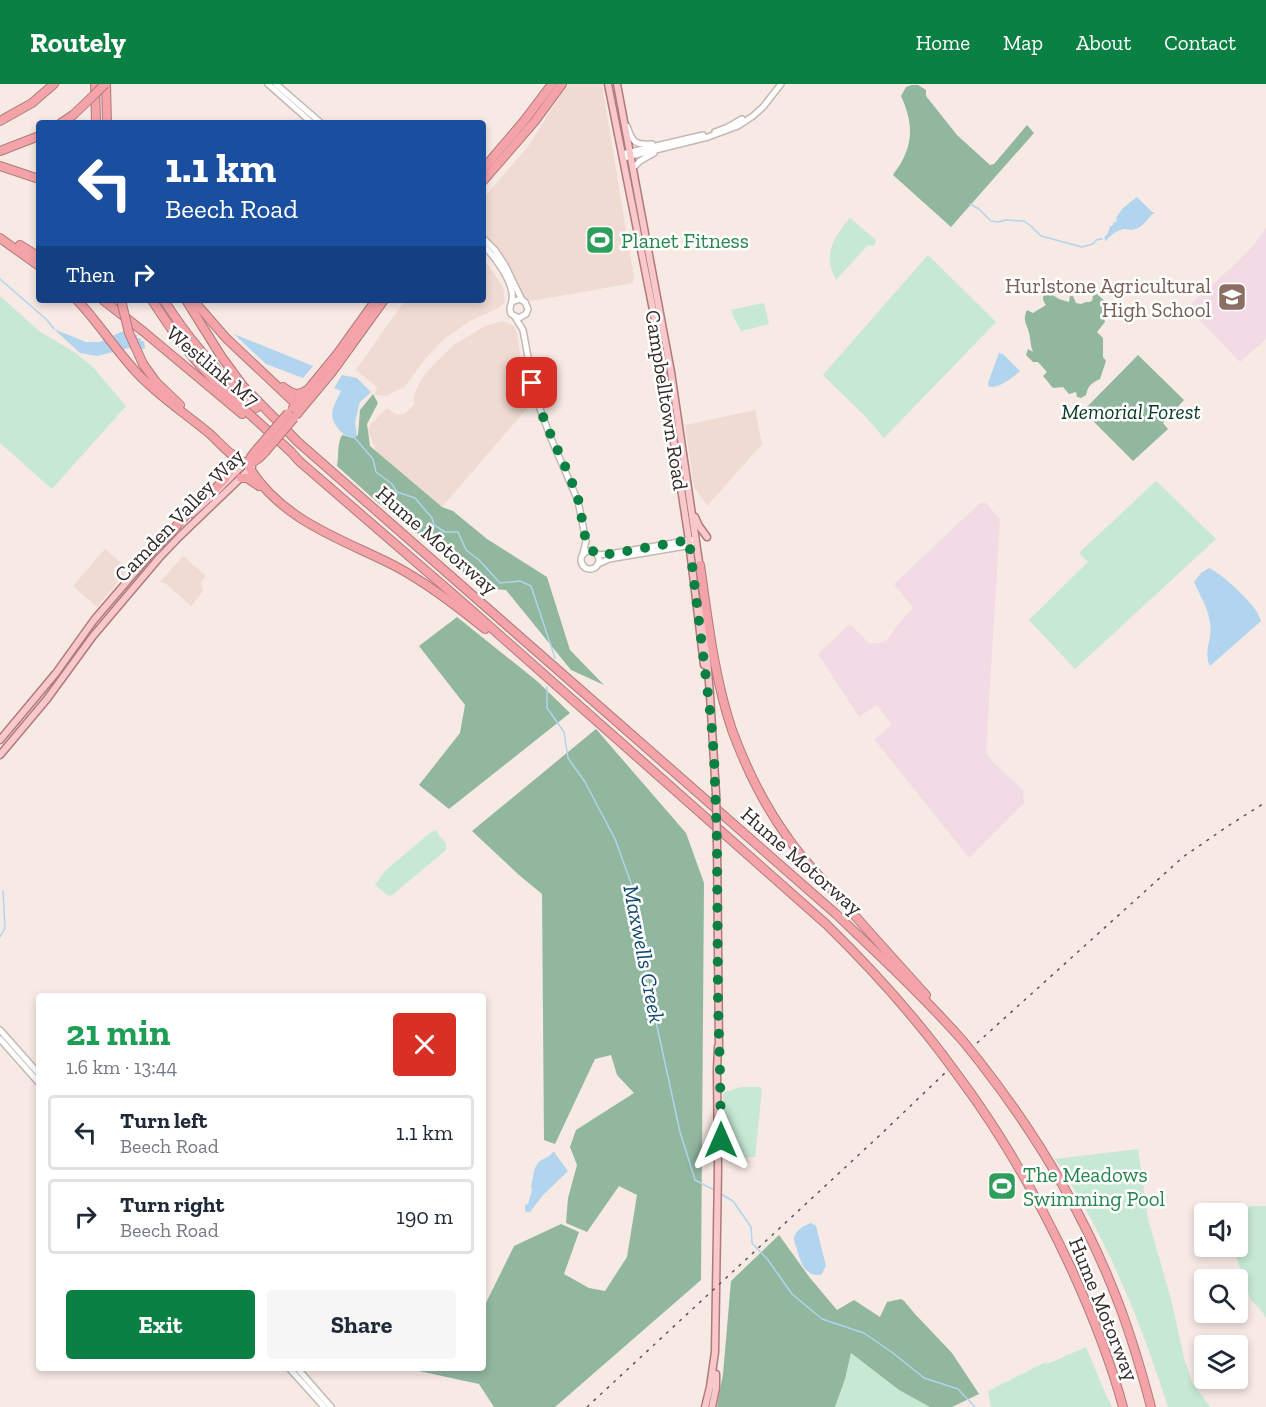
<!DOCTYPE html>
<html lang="en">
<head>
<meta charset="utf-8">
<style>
  :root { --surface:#fff; --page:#f6f6f7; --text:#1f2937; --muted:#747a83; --line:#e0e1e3; --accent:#0b8043 }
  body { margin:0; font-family:"Zilla Slab",serif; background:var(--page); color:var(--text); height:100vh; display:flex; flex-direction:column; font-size:22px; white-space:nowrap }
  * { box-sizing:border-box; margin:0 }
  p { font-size:20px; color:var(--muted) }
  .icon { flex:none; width:33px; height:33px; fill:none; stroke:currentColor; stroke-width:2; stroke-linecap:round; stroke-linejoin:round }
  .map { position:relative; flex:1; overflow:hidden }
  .panel { position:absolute; left:36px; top:909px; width:450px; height:378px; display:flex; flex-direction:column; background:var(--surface); border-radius:6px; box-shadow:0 3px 9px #0003 }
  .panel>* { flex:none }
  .hud { position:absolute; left:36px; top:36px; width:450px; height:183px; border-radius:6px; box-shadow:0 3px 9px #0003; background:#1a4fa0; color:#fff; overflow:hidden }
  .controls { position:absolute; left:1194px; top:1119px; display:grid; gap:12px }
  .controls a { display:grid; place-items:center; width:54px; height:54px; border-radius:6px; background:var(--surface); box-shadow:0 3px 9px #0003; font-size:30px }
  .pin { position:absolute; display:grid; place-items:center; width:51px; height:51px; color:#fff; margin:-26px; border-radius:12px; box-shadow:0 3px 9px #0006 }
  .me { position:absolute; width:66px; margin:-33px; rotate:0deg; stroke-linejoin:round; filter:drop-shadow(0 0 4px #0008) }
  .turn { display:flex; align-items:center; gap:21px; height:126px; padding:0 30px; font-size:27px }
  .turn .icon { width:78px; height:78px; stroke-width:2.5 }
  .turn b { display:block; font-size:42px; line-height:51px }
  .then { display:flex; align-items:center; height:57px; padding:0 30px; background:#0003; gap:12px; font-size:22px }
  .round { display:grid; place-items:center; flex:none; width:63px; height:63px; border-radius:6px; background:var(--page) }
  .head { display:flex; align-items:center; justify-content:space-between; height:102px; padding:0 30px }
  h1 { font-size:36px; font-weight:700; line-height:45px; color:#1e9e55 }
  .cta { display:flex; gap:12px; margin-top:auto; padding:12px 30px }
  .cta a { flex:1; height:69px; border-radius:6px; background:var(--accent); color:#fff; font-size:24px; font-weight:700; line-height:69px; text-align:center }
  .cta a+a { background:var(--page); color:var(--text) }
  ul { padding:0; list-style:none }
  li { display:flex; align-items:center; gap:18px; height:75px; margin:0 12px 9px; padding:0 18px; border:3px solid var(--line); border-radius:6px }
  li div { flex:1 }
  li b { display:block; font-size:22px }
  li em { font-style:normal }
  header { display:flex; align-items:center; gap:36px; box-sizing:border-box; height:84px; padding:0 30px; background:var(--accent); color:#fff }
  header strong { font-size:28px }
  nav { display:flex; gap:33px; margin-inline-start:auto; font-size:21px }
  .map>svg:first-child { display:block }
  .built { fill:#f0dbd3 }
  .education { fill:#f3dbe5 }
  .green { fill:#c7e8d3 }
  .forest { fill:#91b79f }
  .water { fill:#b1d4ef }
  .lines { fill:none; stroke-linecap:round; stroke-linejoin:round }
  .stream { stroke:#b1d4ef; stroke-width:1.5 }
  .secondary-casing { stroke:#c5b8b3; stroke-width:8 }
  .primary-casing { stroke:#b07a7c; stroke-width:9 }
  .highway-casing { stroke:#b07a7c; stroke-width:10 }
  .secondary { stroke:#fff; stroke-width:5 }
  .primary { stroke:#f8c8cb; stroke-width:6 }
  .highway { stroke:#f4a4a9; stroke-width:8 }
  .rail { stroke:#5b5450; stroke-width:1.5; stroke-dasharray:3 6; stroke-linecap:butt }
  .primary-bridge-casing { stroke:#b07a7c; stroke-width:9; stroke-linecap:butt }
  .highway-bridge-casing { stroke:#b07a7c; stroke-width:10; stroke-linecap:butt }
  .primary-bridge { stroke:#f8c8cb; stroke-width:6 }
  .highway-bridge { stroke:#f4a4a9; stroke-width:8 }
  .route { stroke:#0b8043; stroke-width:10; stroke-dasharray:0 18 }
  .labels { text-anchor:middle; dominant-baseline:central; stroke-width:5; stroke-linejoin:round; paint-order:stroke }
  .leisure-label { font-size:21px; fill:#27864d; stroke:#fff; text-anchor:start }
  .education-label { font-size:21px; fill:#785e54; stroke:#fff; text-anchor:end }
  .street-label { font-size:21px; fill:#312c29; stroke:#fff }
  .park-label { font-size:21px; font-style:italic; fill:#063821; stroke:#fff }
  .water-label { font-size:22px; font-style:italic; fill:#0f496d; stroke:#fff }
</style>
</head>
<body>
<header>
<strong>Routely</strong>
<nav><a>Home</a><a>Map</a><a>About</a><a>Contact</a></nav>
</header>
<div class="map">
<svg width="1266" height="1323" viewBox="0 0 1266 1323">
  <rect width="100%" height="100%" fill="#f7e9e3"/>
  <g class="built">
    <path d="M567,0H602L634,194L633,199L532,217L527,216L522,210L512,189L499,167L483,153V115L529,61Z"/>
    <path d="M483,173L503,203L505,218L500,223L470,237L444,255L425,275L404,304L397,306L387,312L375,311L377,303L356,286L405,216H483Z"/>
    <path d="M503,237L514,242L517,250L526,308L531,320L442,423L376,367L368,346L371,340L387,324L397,331L405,329L414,321V311L422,294L433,281L455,260L485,242Z"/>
    <path d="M755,326L762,360L707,422L694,403L685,341Z"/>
    <path d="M105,465L126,483L127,487L97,523L73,502Z"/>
    <path d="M183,472L206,492L201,498L203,507L191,522L165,499L160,498Z"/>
  </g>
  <g class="education">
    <path d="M1266,144V255L1240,278L1187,223L1231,184L1253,162Z"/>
    <path d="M980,419H986L1000,435L986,668L992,677L1023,706L1024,719L969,774L874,655L892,641L877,621L859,633L818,570L850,540L870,560L885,558L904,533L913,524L894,500Z"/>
  </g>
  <g class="green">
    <path d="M850,134L876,156L874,162L868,161L836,196C822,170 834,153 850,134Z"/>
    <path d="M928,171L996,238L884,354L865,332L823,291Z"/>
    <path d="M0,212L39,247L74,268L91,281L126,322L52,405L0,359Z"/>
    <path d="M764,219L769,240L741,247L734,234L731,226Z"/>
    <path d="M1156,397L1216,455L1075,585L1029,536L1088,478L1079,469Z"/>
    <path d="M436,746L440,753L446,759V766L392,811L389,812L375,801L385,787L430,749Z"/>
    <path d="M741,1003H760L762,1005L755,1073L724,1074L723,1010L725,1008Z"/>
    <path d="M1138,1065L1148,1135L1171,1215L1184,1274L1192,1298L1210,1323H1168C1140,1236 1106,1151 1055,1075Z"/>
    <path d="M1252,1122H1266V1234L1261,1226L1251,1216L1233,1163L1238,1162V1130L1233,1129Z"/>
    <path d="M1086,1263L1105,1309L1112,1323H991L988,1307L1048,1277L1045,1281Z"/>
    <path d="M851,1269L899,1306L930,1323H835L845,1295Z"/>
  </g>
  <g class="forest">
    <path d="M912,1H918L926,6V12L957,51L990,81L994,80L1027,41L1034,49L951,143L893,91C895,87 899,83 901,79C914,56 912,36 901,12L906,3Z"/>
    <path d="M1046,207L1059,215L1069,218L1070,212H1073L1076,219L1081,220L1086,218H1089L1092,217L1093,212L1097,210L1108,220L1102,228L1105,238L1097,248L1103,254V273L1106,277L1100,295C1091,299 1088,302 1086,311L1081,314L1077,313L1076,308L1069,310L1063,303L1053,304L1043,292L1047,288L1038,278H1033L1026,271L1028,265L1033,268C1030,261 1031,256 1029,249C1027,240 1022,236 1027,226L1033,229L1046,221C1042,215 1042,213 1046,207Z"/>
    <path d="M1138,271L1184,316L1163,339L1168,345L1133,377L1083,327Z"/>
    <path d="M373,310L378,319L367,340L370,362L442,423L453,427L487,455L547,493L570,566L604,601L571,586L506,506L481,504L454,480L443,469L376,417L337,382C339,371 337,360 342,351L353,354L358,351L360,326Z"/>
    <path d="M457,533L537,597L570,629L449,725L419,701L460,649L465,621L419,562Z"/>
    <path d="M596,645L686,749L704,799L701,1196L555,1323H494L479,1300L405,1284H483V1225L514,1162L561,1140L579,1148L564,1190L589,1204L605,1207L627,1173L637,1111L619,1102L587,1148L566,1139L568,1114L577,1081L570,1063L576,1046L634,1009L617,991L611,971L595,975L555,1060L544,1056L542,810L519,791L472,747Z"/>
    <path d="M779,1151L810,1194L837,1226L854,1216L880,1233L887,1218L901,1215L904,1217L915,1230L952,1269L979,1310L952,1323H930L899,1306L851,1269L845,1295L835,1323H717L723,1290L731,1197Z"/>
  </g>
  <g class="water">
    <path d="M1137,113L1152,128H1154V129C1147,134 1144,143 1135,145C1131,147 1129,145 1125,145C1117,146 1110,151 1105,158V154H1104L1108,149L1110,142H1112L1114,138L1115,139L1117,136L1116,134L1123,124Z"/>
    <path d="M54,245L86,258H100L121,248L133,245L134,251H137V254H140L141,257H144L145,265L129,264L97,272L80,269Z"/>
    <path d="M234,250L313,282L303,294L266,280Z"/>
    <path d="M999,269L1003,270L1020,287C1012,294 1000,304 989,303L988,299Z"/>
    <path d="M342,291L357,294L371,308L360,318L358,325L355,339L357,352L353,354C345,352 342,350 337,343C327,330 335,320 341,307L334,304Z"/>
    <path d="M1209,484C1222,490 1249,515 1257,528C1258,530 1260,535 1261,537L1210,582C1203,567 1213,554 1210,539C1208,523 1200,512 1194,498L1201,489Z"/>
    <path d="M553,1068H554L568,1087L543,1111L530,1128H527L525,1127V1121L528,1120L532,1106L531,1103C533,1096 533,1082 540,1077C546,1073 548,1074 553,1068Z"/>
    <path d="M811,1139L816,1142L826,1182L821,1191C804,1192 801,1179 797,1165C796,1161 794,1158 794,1155C794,1147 805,1141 811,1139Z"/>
  </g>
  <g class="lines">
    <g class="stream">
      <path d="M970,120L979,125L991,137L998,138L1006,136L1024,137L1031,142L1041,152L1082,163L1093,160L1096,156L1102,155"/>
      <path d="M0,195L47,236L54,245"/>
      <path d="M354,353L373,375L376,388L392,400L397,408L415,414L432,434L434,441L445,448H458L466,466L479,476L500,499L520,497L531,502L555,574"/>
      <path d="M547,603V624L564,648L568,674L585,698L615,755L635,810L644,878L655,933L680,1048L695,1096L714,1106"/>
      <path d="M0,853L5,844L3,807"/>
      <path d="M721,1110L733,1117L751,1143L752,1159L768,1176L792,1210L822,1235L864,1249L893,1269L924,1294L958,1305L975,1323"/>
    </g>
    <g class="secondary-casing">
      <g id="secondary">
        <path d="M268,0L312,39"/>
        <path d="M276,0L321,39"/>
        <path d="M627,42C632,58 635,61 652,60"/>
        <path d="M715,48L728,43L742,35"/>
        <path d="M622,70L703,51"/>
        <path d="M623,74L708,53L738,42L753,32L763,23L781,0"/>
        <path d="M633,84L640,77L654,69"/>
        <path d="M483,154L495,166L505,181L522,216"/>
        <path d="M483,161C494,172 515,199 512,216C512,219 510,222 510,225L511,230L519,234L526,230L528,225L525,218L520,215L512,218"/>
        <path d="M515,233L523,246L535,311L550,352L578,417L586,457L583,470"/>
        <circle cx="590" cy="476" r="9"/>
        <path d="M597,471L610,470L696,455"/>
        <path d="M598,480L609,475L692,461"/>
        <path d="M0,946L39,990"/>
        <path d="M0,955L39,999"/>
        <path d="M289,1284L324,1323"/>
        <path d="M297,1284L331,1323"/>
      </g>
    </g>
    <g class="primary-casing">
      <g id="primary">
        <path d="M608,0L656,241L688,450L704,581"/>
        <path d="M617,0L671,288L700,485"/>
        <path d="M192,430L211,413L247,377"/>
        <path d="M695,433L699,442L707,453"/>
        <path d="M703,525L710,611L716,710"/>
        <path d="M0,656L56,589L94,536L154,466L173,447"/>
        <path d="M0,671L47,615L93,552L159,474L180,452L252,383"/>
        <path d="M717,758L719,965"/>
        <path d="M705,1323L710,1303L715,1268L718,1086L717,986L718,963"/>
        <path d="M712,1323L716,1304V1290"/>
      </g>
    </g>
    <g class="highway-casing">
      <g id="highway">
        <path d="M95,0L96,39"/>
        <path d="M106,0L107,39"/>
        <path d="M0,37L32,19L54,0"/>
        <path d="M61,39L73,31"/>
        <path d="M0,67L39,52"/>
        <path d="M0,82L39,95"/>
        <path d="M483,85L524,37L552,0"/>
        <path d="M483,97L535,37L562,0"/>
        <path d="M0,154L39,182"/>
        <path d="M20,161L39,173"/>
        <path d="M77,216C99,239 116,267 139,291C160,313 186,330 210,350C218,357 235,377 246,379C254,380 260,373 265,368"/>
        <path d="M103,216L144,248L242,330"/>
        <path d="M152,216C163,233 174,250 187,266C217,304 256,335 291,368L299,377L461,517L826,840C868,881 907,924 942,970"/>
        <path d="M164,216C189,257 221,292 256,324"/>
        <path d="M186,216L221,272L243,302L298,358L836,830C879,871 923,912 963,957"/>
        <path d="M193,216L226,254L296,320L298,329"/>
        <path d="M143,280L156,298L180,321"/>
        <path d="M283,303C291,309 297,313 307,306"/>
        <path d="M293,324L338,269L376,216"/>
        <path d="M297,330L332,288L384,216"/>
        <path d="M259,363C254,369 247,375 249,383C282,437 342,455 395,482C427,499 457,522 485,545"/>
        <path d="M241,394H247L259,402"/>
        <path d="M170,450C176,442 182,435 189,428C201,415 241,390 232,370"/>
        <path d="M700,481C708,536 714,593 732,646C746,684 764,721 788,754C803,776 823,796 841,816C869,848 897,879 926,911"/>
        <path d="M979,977C1037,1051 1087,1135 1120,1223C1132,1255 1142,1289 1151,1323"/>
        <path d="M959,993C1003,1052 1039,1116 1070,1182C1091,1228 1110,1275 1123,1323"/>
      </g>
    </g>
    <use href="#secondary" class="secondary"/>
    <use href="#primary" class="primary"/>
    <use href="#highway" class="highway"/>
    <g class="rail">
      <path d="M977,959L1183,773L1228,742L1266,718"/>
      <path d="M587,1323L879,1052L946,988"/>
    </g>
    <g class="primary-bridge-casing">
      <path id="primary-bridge" d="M716,710L717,758"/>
    </g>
    <g class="highway-bridge-casing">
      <g id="highway-bridge">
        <path d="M73,31L94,11L105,0"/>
        <path d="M121,216L129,249L143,280"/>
        <path d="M259,363L288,329"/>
        <path d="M265,368L294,334"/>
        <path d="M963,957L979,977"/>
        <path d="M942,970L959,993"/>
      </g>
    </g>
    <use href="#primary-bridge" class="primary-bridge"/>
    <use href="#highway-bridge" class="highway-bridge"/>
  </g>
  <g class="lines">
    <path class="route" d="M532,299C542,340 565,376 578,415C584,434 580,457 597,471L610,470L689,456L711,635L714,672L717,758L718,918L720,989L721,1056"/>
  </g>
  <defs>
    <g id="stadium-square" transform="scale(1.5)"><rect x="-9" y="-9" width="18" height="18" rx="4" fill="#2e9e5b" stroke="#fff"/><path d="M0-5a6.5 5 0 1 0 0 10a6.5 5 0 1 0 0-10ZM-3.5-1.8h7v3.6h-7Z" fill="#fff"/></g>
    <g id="school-square" transform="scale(1.5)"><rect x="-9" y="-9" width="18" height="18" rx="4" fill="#8d6e63" stroke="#fff"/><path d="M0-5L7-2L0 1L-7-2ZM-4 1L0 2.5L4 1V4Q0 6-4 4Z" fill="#fff"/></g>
  </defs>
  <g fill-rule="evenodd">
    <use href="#stadium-square" x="600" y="156"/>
    <use href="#school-square" x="1232" y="213"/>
    <use href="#stadium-square" x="1002" y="1102"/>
  </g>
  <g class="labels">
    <g class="leisure-label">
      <text x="621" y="156">Planet Fitness</text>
      <text x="1023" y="1090">The Meadows<tspan x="1023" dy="24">Swimming Pool</tspan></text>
    </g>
    <g class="education-label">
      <text x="1211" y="201">Hurlstone Agricultural<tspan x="1211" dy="24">High School</tspan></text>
    </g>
    <g class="street-label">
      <text transform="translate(213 282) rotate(40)">Westlink M7</text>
      <text transform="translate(667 316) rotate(81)">Campbelltown Road</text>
      <text transform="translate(179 431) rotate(-46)">Camden Valley Way</text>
      <text transform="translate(437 456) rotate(41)">Hume Motorway</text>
      <text transform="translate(802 777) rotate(41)">Hume Motorway</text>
      <text transform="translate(1104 1225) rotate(68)">Hume Motorway</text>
    </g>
    <g class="park-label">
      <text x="1131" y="327">Memorial Forest</text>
    </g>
    <g class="water-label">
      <text transform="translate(644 870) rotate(79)">Maxwells Creek</text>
    </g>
  </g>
</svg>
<div class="controls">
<a><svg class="icon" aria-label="sound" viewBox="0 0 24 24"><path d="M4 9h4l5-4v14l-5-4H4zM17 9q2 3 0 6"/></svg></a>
<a><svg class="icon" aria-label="search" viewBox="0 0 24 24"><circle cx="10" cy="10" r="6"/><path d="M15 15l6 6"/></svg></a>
<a><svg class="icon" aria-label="layers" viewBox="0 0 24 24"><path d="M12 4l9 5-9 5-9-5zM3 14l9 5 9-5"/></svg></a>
</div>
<div class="pin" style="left:532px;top:299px;background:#d93025"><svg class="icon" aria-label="arrive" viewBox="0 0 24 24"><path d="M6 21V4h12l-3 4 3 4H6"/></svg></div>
<svg class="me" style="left:721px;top:1056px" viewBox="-20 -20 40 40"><path d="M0-17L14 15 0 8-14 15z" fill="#0b8043" stroke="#fff" stroke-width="4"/></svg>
<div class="hud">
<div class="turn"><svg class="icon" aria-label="left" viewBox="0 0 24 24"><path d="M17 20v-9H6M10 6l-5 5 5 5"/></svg><div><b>1.1 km</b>Beech Road</div></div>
<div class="then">Then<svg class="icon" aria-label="right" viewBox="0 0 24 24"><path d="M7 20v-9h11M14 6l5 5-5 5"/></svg></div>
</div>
<section class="panel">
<div class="head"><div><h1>21 min</h1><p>1.6 km · 13:44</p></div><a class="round" style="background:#d93025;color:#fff"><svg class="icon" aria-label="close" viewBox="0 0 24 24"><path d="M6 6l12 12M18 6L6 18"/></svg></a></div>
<ul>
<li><svg class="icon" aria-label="left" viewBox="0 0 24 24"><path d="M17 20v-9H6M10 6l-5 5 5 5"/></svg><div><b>Turn left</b><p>Beech Road</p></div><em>1.1 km</em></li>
<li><svg class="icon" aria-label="right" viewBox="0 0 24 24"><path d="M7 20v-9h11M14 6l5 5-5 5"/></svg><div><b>Turn right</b><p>Beech Road</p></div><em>190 m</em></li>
</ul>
<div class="cta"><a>Exit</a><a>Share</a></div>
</section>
</div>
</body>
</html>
